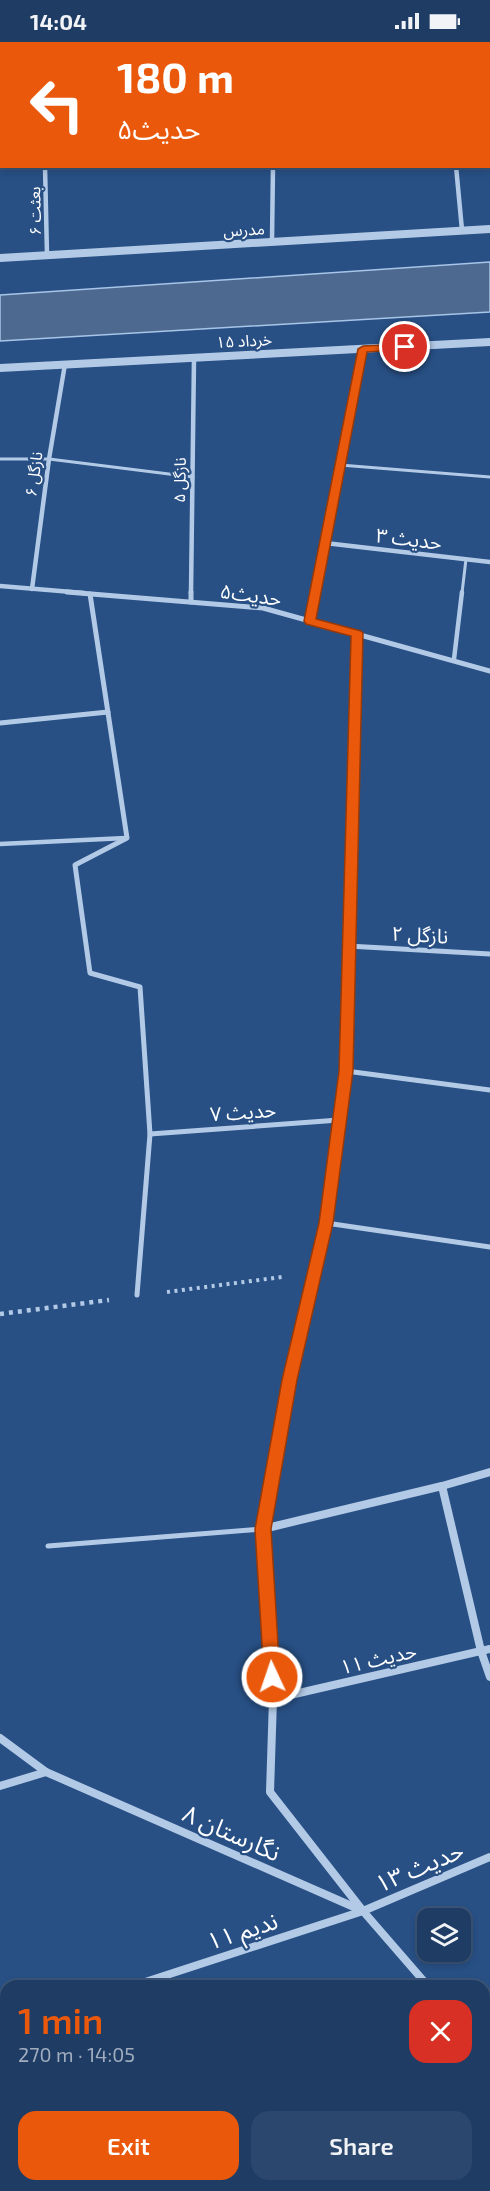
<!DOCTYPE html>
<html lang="en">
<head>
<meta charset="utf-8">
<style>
  :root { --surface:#1e3c64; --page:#2b476d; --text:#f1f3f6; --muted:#a1adbf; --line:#3c5678; --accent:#ea580c }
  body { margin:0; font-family:"Exo 2","Noto Sans Arabic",sans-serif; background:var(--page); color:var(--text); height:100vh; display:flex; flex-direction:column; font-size:22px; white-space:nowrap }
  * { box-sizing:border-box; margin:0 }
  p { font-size:20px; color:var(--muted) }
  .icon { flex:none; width:33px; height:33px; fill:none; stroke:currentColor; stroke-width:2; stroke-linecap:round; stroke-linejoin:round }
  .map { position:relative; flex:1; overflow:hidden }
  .sheet { position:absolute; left:0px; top:1938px; width:490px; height:212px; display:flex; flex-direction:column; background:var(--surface); border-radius:18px 18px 0 0; box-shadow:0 3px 9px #0003,0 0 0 2px var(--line) }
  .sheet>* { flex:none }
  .top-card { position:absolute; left:0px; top:0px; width:490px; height:126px; box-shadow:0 3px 9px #0003,0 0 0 2px var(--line); background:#ea580c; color:#fff; overflow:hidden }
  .buttons { position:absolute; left:417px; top:1866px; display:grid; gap:12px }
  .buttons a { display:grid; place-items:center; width:54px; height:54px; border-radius:12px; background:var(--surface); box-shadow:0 3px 9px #0003,0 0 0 2px var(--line); font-size:30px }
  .pin { position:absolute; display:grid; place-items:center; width:51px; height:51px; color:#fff; margin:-26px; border:3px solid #fff; border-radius:50%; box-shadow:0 2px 6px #0007 }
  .me { position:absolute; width:66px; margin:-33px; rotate:357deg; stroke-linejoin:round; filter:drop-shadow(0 0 4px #0008) }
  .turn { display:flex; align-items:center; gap:21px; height:126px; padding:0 18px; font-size:27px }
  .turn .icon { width:78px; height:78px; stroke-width:2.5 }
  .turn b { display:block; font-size:42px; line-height:51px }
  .round { display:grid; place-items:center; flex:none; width:63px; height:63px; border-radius:18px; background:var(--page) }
  .summary { display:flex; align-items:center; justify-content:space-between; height:102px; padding:0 18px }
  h1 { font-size:36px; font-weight:600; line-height:45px; color:var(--accent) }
  .action { display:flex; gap:12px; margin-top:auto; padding:12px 18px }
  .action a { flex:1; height:69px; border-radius:18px; background:var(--accent); color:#fff; font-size:24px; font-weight:600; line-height:69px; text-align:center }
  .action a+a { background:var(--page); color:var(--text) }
  .status { display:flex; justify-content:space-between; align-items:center; height:42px; padding:0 30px; background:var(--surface); direction:ltr }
  .status svg { height:16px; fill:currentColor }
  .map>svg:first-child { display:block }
  .water { fill:#4e698f; stroke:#a8c5e8; stroke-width:1.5 }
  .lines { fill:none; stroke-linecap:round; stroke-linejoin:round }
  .path-far1 { stroke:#b3cae7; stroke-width:4; stroke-dasharray:3 4.5; stroke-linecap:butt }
  .path { stroke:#b3cae7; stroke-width:4.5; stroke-dasharray:4 5; stroke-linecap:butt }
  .service-far2 { stroke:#b3cae7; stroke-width:3 }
  .service-far1 { stroke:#b3cae7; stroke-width:4.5 }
  .service { stroke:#b3cae7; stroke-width:5 }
  .minor-far2 { stroke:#b3cae7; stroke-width:4.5 }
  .minor-far1 { stroke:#b3cae7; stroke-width:5 }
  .minor { stroke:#b3cae7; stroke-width:8 }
  .tertiary { stroke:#b3cae7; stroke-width:8 }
  .route { fill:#ea580c; stroke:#983908; stroke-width:1.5 }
  .labels { text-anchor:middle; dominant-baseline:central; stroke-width:4.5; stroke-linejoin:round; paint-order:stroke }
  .far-street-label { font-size:16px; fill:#fff; stroke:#285085 }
  .street-label { font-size:20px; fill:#fff; stroke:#285085 }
  .near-street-label { font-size:24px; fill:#fff; stroke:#285085 }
</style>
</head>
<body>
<div class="status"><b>14:04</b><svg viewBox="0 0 49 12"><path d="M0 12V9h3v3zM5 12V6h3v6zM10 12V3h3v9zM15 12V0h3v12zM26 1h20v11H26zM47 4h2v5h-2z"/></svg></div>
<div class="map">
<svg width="490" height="2149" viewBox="0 0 490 2149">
  <rect width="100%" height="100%" fill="#285085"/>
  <path class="water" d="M490,220V270L0,299V253Z"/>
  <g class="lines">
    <path class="path-far1" d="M167,1250L282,1235"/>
    <path class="path" d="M0,1272L109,1258"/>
    <g class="service-far2">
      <path d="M0,417H49L193,435"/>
      <path d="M340,423L490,435"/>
      <path d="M462,551L466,517"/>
    </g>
    <g class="service-far1">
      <path d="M454,617L462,550"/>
      <path d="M0,802L126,796"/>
    </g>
    <path class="service" d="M48,1504L263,1487"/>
    <g class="minor-far2">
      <path d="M45,124L47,213"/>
      <path d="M456,124L462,188"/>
      <path d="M272,199L273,124"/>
      <path d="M325,501L490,520"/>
      <path d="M0,544L84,551"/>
      <path d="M32,547L49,417L65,322"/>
      <path d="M191,551L194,316"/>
      <path d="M315,551L363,307"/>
    </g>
    <g class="minor-far1">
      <path d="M67,550L263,566L490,629"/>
      <path d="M90,552L127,796L75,823L90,931L140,945L150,1092L137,1253"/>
      <path d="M191,560V550"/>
      <path d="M310,579L316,550"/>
      <path d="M0,681L108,670"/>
      <path d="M348,904L490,912"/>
      <path d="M346,1029L490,1048"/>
      <path d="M150,1092L339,1078"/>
      <path d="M326,1181L490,1205"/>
      <path d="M309,1253L326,1181L346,1029L357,591"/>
    </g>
    <g class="minor">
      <path d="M309,1252L289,1338L263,1487L273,1657L270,1750L363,1869"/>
      <path d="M490,1430L442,1444L481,1609L490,1635"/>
      <path d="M263,1487L442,1444"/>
      <path d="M273,1657L490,1607"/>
      <path d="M0,1696L46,1730L363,1869L428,1944"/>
      <path d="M0,1744L46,1730"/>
      <path d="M133,1944L363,1869L490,1815"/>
      <path d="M0,1988L6,1986"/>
      <path d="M484,2009L490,2016"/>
      <path d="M484,2106L490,2097"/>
      <path d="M470,2144L471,2149"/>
    </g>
    <g class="tertiary">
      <path d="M0,216L490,187"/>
      <path d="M0,326L490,300"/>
    </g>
  </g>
  <path class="route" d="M405,302L409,303V307L367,310L316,577L361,589L363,591L353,1029L333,1181L297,1338L271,1487L280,1635L278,1641L272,1643L266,1641L264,1635L255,1487L282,1338L319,1181L339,1029L351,594L306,582L304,579L358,307L363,304Z"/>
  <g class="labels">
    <g class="far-street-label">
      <text transform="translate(34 169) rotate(-91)">بعثت ۶</text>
      <text transform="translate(244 187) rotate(-3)">مدرس</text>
      <text transform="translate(244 298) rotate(-3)">۱۵ خرداد</text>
      <text transform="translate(33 432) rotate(-82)">نازگل ۶</text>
      <text transform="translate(179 438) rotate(-89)">نازگل ۵</text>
    </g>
    <g class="street-label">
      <text transform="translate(409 496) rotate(7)">حدیث ۳</text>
      <text transform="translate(251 552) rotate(8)">حدیث۵</text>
      <text transform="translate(420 892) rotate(3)">نازگل ۲</text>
      <text transform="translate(243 1069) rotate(-4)">حدیث ۷</text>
      <text transform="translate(378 1616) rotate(-13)">حدیث ۱۱</text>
    </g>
    <g class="near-street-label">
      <text transform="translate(232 1790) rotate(24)">نگارستان ۸</text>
      <text transform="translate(419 1824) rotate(-23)">حدیث ۱۳</text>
      <text transform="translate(242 1888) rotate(-18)">ندیم ۱۱</text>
    </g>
  </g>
</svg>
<div class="buttons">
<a><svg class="icon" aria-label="layers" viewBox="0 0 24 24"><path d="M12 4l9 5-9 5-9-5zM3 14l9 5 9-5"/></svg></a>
</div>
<div class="pin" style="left:405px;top:305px;background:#d93025"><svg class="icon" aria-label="arrive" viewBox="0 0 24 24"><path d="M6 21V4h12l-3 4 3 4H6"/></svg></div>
<svg class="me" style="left:272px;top:1635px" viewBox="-20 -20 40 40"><circle r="17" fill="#ea580c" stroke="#fff" stroke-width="3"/><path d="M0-11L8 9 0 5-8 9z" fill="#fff"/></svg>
<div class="top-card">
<div class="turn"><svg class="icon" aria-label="left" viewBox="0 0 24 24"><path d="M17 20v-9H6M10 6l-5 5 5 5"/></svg><div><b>180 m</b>حدیث۵</div></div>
</div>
<section class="sheet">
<div class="summary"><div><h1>1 min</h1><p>270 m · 14:05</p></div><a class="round" style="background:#d93025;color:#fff"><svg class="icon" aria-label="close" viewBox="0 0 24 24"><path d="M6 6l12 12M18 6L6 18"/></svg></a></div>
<div class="action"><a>Exit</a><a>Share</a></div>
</section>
</div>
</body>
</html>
